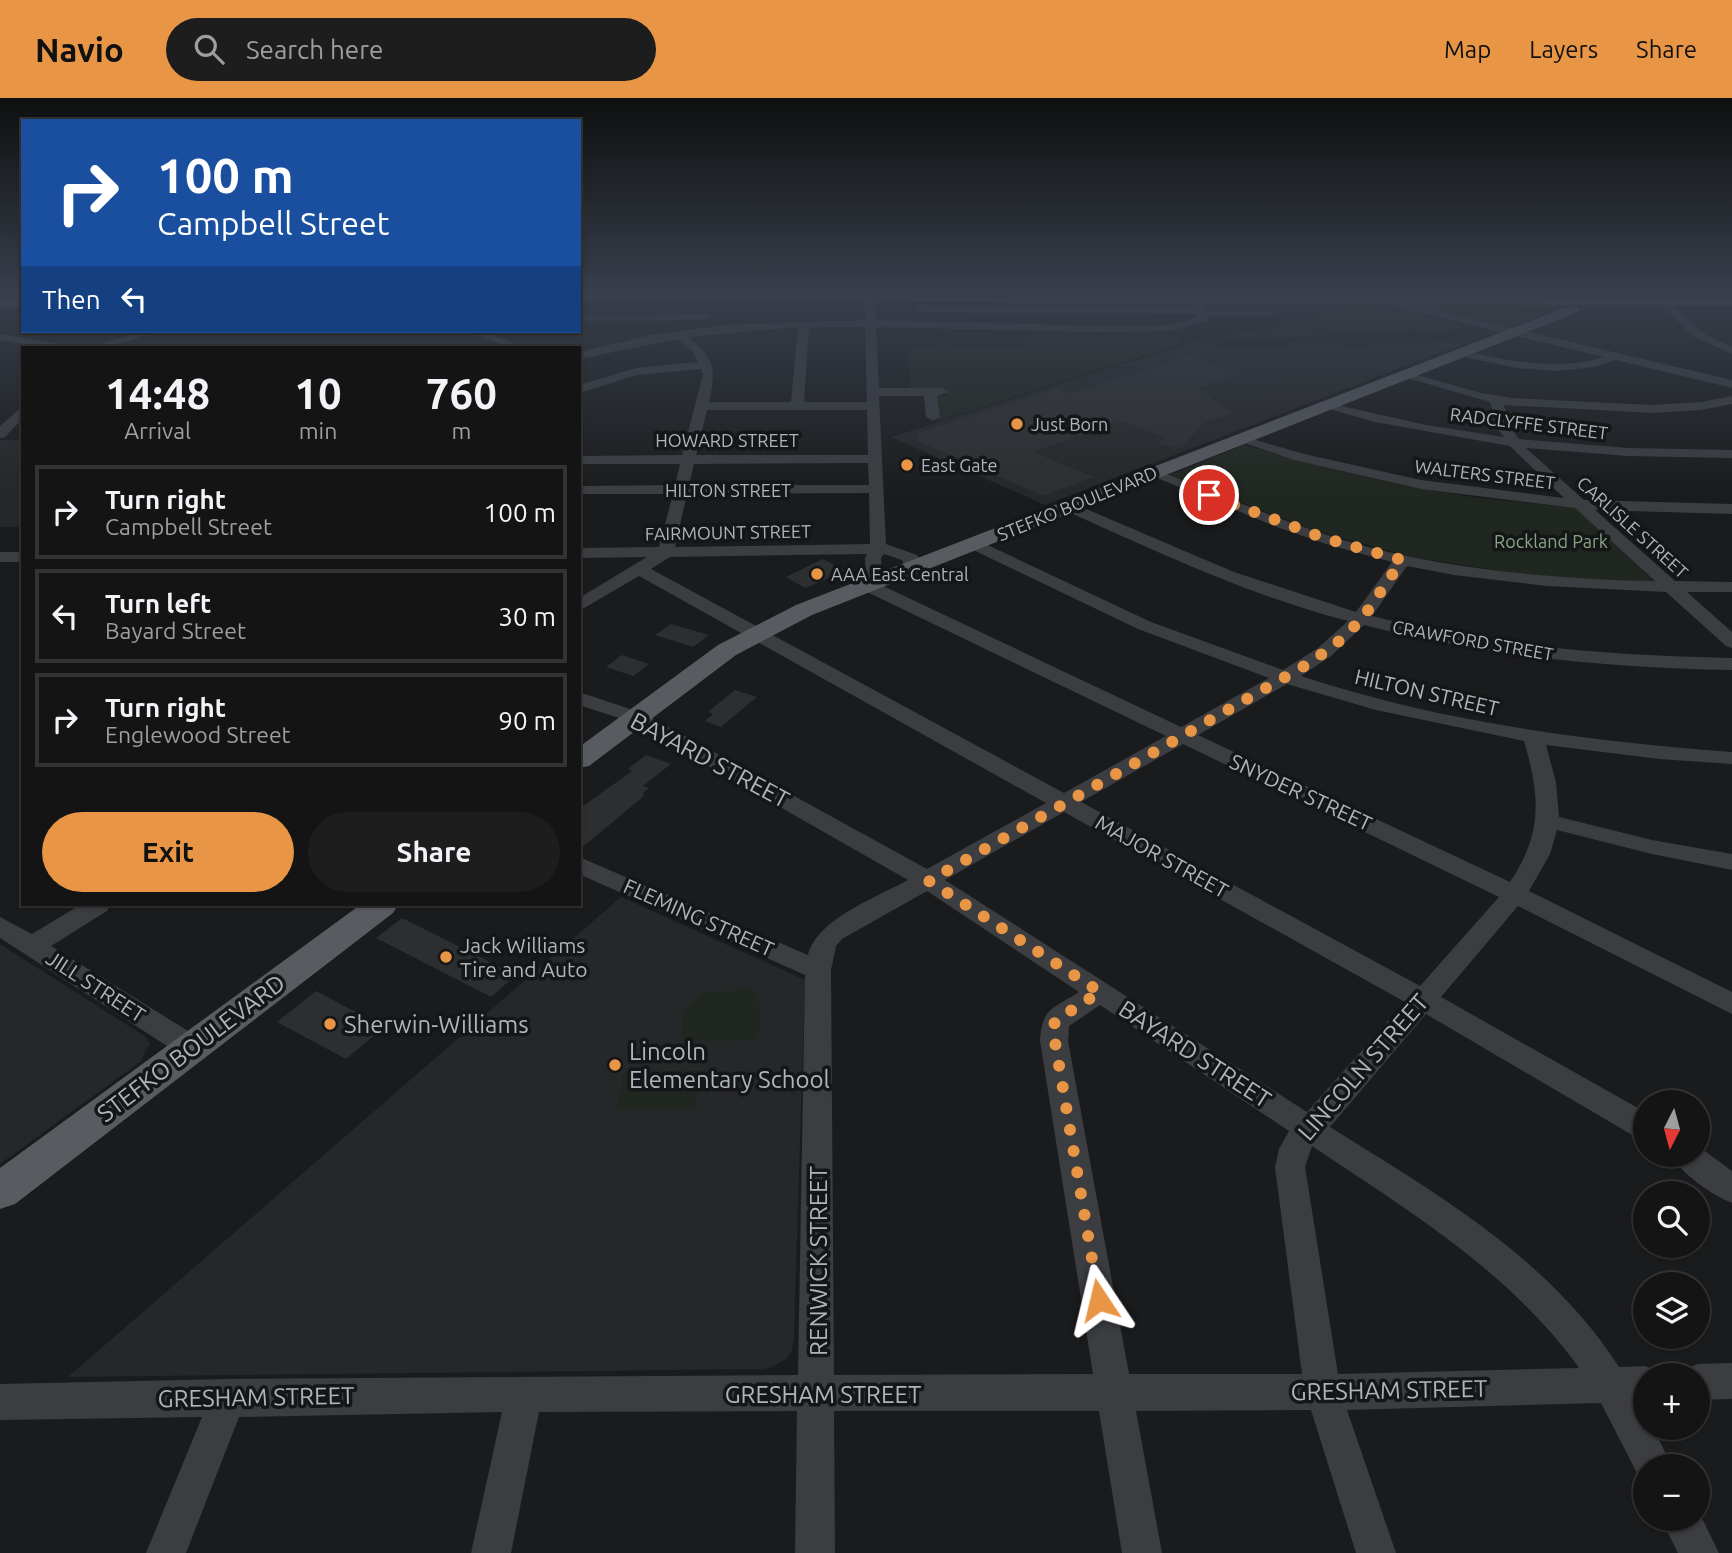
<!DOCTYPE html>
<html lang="en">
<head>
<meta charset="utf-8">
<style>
  :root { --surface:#141415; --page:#1d1d1e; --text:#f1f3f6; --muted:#9d9ea0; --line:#333334; --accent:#e99546 }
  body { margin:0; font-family:Ubuntu,sans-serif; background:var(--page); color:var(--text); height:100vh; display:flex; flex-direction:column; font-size:26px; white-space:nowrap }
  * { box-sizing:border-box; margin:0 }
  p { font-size:23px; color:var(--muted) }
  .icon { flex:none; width:38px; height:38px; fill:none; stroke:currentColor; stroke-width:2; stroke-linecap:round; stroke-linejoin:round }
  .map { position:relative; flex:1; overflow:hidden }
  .sheet { position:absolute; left:21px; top:248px; width:560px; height:560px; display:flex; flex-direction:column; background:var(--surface); border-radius:0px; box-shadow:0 2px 5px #0004,0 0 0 2px var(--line) }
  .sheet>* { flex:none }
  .top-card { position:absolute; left:21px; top:21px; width:560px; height:214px; border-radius:0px; box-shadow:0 2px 5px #0004,0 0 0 2px var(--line); background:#1a4fa0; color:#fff; overflow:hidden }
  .needle { width:46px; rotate:186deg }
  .fabs { position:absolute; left:1633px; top:992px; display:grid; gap:14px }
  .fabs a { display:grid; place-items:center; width:77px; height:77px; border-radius:50%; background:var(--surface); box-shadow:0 2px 5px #0004,0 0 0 2px var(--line); font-size:35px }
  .pin { position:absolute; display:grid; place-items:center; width:60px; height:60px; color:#fff; margin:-30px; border:4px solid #fff; border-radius:50%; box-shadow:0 2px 7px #0007 }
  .me { position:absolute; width:77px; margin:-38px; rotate:350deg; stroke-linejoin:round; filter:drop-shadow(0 0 5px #0008) }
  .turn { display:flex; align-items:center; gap:24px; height:147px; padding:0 21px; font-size:32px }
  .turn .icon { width:91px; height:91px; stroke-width:2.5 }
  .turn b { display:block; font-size:49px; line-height:60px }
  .then { display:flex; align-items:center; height:66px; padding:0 21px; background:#0003; gap:14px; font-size:26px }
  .eta { display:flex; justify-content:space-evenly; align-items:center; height:119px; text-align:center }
  .eta b { font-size:42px; font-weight:700; line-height:49px }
  .action { display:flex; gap:14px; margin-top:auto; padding:14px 21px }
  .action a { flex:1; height:80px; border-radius:42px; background:var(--accent); color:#111; font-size:28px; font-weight:700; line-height:80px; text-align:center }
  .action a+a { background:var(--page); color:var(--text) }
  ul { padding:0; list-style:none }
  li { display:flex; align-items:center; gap:21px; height:94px; margin:0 14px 10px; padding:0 7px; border:4px solid var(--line); border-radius:0px }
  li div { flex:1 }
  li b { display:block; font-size:26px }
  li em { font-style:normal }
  header { display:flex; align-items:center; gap:42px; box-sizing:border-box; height:98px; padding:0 35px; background:var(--accent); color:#111 }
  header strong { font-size:33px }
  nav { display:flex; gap:38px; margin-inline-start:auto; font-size:24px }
  .search { width:490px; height:63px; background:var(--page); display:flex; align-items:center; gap:18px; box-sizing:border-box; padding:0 24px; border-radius:38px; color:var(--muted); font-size:26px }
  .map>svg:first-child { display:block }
  .built { fill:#262729 }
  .green { fill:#202720 }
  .building { fill:#2d2e30 }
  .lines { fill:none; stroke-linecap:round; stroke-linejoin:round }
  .minor { fill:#3b3d41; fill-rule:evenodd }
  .major { fill:#585b60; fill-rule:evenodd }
  .route { stroke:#e99546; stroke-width:12; stroke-dasharray:0 21.6 }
  .poi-dot { fill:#e99546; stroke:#151617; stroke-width:2.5 }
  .labels { text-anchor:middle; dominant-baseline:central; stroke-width:7; stroke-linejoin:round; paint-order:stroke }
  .far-street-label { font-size:18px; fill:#aeb4bb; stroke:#151617 }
  .far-poi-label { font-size:18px; fill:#aeb4bb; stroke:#151617; text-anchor:start }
  .far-park-label { font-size:18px; fill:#89a586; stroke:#151617 }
  .street-label { font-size:21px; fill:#aeb4bb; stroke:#151617 }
  .poi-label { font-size:21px; fill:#aeb4bb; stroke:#151617; text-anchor:start }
  .near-street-label { font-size:24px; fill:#aeb4bb; stroke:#151617 }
  .near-poi-label { font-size:24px; fill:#aeb4bb; stroke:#151617; text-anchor:start }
</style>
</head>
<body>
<header>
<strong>Navio</strong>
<div class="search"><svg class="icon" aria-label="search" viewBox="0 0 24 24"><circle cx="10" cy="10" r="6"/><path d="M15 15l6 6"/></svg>Search here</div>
<nav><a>Map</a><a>Layers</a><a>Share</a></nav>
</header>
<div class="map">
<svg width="1732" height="1455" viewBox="0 0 1732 1455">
  <rect width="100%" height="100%" fill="#1a1b1c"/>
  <g class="built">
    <path d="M1197,243L1224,249L1291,248L1289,245H1331L1346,249L1448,243L1460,247L1045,407L891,339Z"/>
    <rect x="0" y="342" width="23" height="87"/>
    <path d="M621,799L805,882L794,1238L792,1252L787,1260L772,1269L764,1271L68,1279Z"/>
    <path d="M0,846L146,939L150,945L141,963L0,1066Z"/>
  </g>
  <g class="green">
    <path d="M1342,206H1377L1462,228L1438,236L1418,231L1282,240L1214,239C1260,234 1300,225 1342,206Z"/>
    <path d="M1407,206L1566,207L1509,230Z"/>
    <path d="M1024,237L1181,239L1183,245L939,323L936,298H947V292H910L908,251H937L938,248L1026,249Z"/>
    <path d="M1244,347L1307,365L1405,388L1478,400L1577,410L1654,483L1538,479L1413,459L1317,433L1170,377Z"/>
    <path d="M746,890L757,897C761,913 764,928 755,942L686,943L682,939L683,919L689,907L702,895L730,894Z"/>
    <path d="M699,973L695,1011L617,1012L624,974Z"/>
  </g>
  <g class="building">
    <path d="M1187,258L1242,275L1198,290L1234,316L1203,324L1183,350L1158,346L1164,339L1121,323L1033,354L1094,379L1043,398L918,343V335L1057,291L1070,296Z"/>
    <path d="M823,461L846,473L805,490L786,479Z"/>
    <path d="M671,526L709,537L693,549L655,537Z"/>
    <path d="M622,557L649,566L633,578L606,569Z"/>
    <path d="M735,592L757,599L721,629L705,623L713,616L708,614Z"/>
    <path d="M646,657L671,666L643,688L649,690L642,696L645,697L579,752V711L632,673L628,671Z"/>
    <path d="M402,820L516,877L491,899L376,840Z"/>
    <path d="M316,893L384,929L346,961L277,924Z"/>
  </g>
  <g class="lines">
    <g class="minor">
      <path d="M1208,194H1218L1224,202L1215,204Z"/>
      <path d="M1368,194H1379L1388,201L1732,282V290L1616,262L1594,269L1556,273L1517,270L1455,257L1453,255L1459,252C1506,262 1556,274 1604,259L1380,205Z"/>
      <path d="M1458,194H1469L1481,203L1472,205Z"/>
      <path d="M870,197L875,200L876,222L1098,228L1171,227L1197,219L1195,216L918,214L913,211L918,208L1192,210L1189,202L1194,199L1198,200L1204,212L1274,214L1275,216L1270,219L1207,218V223L1172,233L1098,234L876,229L879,290H943L949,294L937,298L940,319L933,323L926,319L924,298H879L886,446L917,457L926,468L924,472L918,473L904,467L902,462L884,456L881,460L883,484L881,487L1181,629L1269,580L1138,531L967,449L965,446L967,443H979L1151,524L1283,572L1318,550L1348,523C1248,497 1155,453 1062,411L1059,408L1062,405H1072L1234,474L1356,514L1392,464L1329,447L1277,429L1145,375L1152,371L1157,372C1227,399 1296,430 1368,449C1462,473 1558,481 1655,483L1575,410L1421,391L1294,362L1232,341L1239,337L1304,356L1421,382L1564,400L1510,348L1375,324L1318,308L1324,304L1426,327L1504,339L1496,329L1490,304L1397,277L1403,273L1481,295L1511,300L1652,307L1701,304L1732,298V306L1701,312L1652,315L1504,307L1510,329L1519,341L1628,350L1732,352V360L1628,358L1526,350L1584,402L1732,406V416L1595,412L1675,483L1732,484V494H1687L1732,534V550L1726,548L1666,494L1546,488L1454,477L1407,468L1372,518C1490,548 1611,558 1732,560V572C1608,570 1485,558 1364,527L1331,558L1301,578C1440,624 1586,643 1732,654V666L1659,661L1546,647L1556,684L1559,719L1652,742L1732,756V772L1652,756L1557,732L1550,756L1529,793L1732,894V916L1518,808L1441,899L1645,1014V1041L1634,1038L1426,916L1330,1029C1437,1096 1549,1160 1619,1269L1645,1268L1658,1273L1659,1278H1645V1304H1640L1645,1314V1330H1653L1672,1368H1645V1384L1640,1381L1601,1305L1347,1312L1396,1455H1356L1311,1312L1136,1313L1162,1455H1122L1099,1313H834L835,1455H795L797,1313L539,1314L511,1455H471L502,1314L239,1319L186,1455H146L202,1319L0,1322V1286L228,1281L798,1277L805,877L579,776V759L808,857C817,821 877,799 908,782L631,624L579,607V594L645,616L927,771L1046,705L639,478L579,513V500L647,459L579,460V450L659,449L673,396H579V388L675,387L680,366H579V358L682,357L703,276L701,271L637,277L579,295V287L636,270L698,264L693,254L678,241L579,261V254L652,237L725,227L865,222V200ZM798,229L791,304H709C716,272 716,262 689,239ZM809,229H865L867,304H804ZM707,312H867L868,357H696ZM868,365L869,387H689L694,366ZM869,395L870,446L675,449L687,396ZM867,456L865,460L866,482L858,487L861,491L1166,638L1064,695L651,471L670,459ZM1287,586L1376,612L1524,643C1540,698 1543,735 1510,784L1198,637ZM1183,646L1499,799L1420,888L1081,704ZM1064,714L1405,904L1307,1014L945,782ZM927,793L1079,894C1053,911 1042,909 1040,943L1093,1276L834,1277L831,872L836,848L842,841ZM1100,907L1289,1033L1279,1051L1275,1069L1302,1276H1129L1068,943L1069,928ZM1312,1048C1409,1113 1509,1173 1579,1270L1338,1276L1305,1069Z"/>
      <path d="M1660,202H1668L1701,234L1732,249V256L1693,238L1660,206Z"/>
      <path d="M579,217L706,216L711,219L706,222L579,223Z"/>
      <path d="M144,233H161L104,250H86Z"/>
      <path d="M466,233H481L527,250H511Z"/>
      <path d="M0,236L66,247L72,250H47L0,242Z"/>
      <path d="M23,308V320L5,339L0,340V328Z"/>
      <rect x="0" y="454" width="23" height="10"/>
      <path d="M80,807H110L107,813L51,848L201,941L205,949L201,957L191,960L181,957L0,840V819L32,836Z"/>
      <path d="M1698,1048L1732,1073V1105C1712,1097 1681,1076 1672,1057H1698Z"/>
      <path d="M1732,1265V1301L1698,1302V1278H1683L1685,1271L1698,1266Z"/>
      <path d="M1698,1412L1719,1455H1678L1661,1421H1698Z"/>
    </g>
    <g class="major">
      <path d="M579,194L1732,200V208L1574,207L1580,211L1578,214L812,517L736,557L589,668L579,670V649L718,547L796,507L1572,207L579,202Z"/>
      <path d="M23,200V208L0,210V202Z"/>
      <path d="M360,807H398L393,815L15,1106L0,1111V1070Z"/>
    </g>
  </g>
  <linearGradient id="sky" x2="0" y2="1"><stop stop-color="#0e0f0f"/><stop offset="0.49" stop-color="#383f4b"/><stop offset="1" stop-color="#383f4b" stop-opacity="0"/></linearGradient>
  <rect width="1732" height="397" fill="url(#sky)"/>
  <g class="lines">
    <path class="route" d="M1099,1202L1053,932L1055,923L1100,894L929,783L1308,566L1337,545L1362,521L1402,462L1324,440L1209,397"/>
  </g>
  <g class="poi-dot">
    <circle cx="1017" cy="326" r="7"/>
    <circle cx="907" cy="367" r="7"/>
    <circle cx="817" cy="476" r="7"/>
    <circle cx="446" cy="859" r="7"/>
    <circle cx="330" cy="926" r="7"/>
    <circle cx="615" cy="967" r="7"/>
  </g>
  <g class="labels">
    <g class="far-street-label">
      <text transform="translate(1529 325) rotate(7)">RADCLYFFE STREET</text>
      <text x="727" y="342">HOWARD STREET</text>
      <text transform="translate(1485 376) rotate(7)">WALTERS STREET</text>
      <text x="728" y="392">HILTON STREET</text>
      <text transform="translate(1077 405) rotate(-22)">STEFKO BOULEVARD</text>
      <text transform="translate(1633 429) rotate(42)">CARLISLE STREET</text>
      <text transform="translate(728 434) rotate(-1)">FAIRMOUNT STREET</text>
      <text transform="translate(1473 542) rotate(10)">CRAWFORD STREET</text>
    </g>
    <g class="far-poi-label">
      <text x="1031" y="326">Just Born</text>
      <text x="921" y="367">East Gate</text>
      <text x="831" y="476">AAA East Central</text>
    </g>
    <g class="far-park-label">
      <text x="1551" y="443">Rockland Park</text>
    </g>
    <g class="street-label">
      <text transform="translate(1427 594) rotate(13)">HILTON STREET</text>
      <text transform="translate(1301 694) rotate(25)">SNYDER STREET</text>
      <text transform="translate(1162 758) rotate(29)">MAJOR STREET</text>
      <text transform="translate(699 819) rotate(24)">FLEMING STREET</text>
      <text transform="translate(96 888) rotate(33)">JILL STREET</text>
    </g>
    <g class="poi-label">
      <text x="460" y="847">Jack Williams<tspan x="460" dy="24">Tire and Auto</tspan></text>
    </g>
    <g class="near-street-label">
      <text transform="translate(710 662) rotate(28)">BAYARD STREET</text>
      <text transform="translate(191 950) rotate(-37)">STEFKO BOULEVARD</text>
      <text transform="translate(1195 956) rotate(33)">BAYARD STREET</text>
      <text transform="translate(1363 969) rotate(-49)">LINCOLN STREET</text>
      <text transform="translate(818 1163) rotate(-90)">RENWICK STREET</text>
      <text transform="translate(1389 1292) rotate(-1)">GRESHAM STREET</text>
      <text x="823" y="1296">GRESHAM STREET</text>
      <text transform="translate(256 1299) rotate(-1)">GRESHAM STREET</text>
    </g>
    <g class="near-poi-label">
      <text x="344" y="926">Sherwin-Williams</text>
      <text x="629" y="953">Lincoln<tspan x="629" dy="28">Elementary School</tspan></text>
    </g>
  </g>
</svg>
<div class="fabs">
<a><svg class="needle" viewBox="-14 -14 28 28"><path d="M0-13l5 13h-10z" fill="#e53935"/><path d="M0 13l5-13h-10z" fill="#9d9ea0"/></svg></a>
<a><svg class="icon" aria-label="search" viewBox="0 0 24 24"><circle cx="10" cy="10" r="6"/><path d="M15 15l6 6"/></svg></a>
<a><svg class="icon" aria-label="layers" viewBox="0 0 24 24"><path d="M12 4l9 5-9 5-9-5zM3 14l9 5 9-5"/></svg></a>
<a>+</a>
<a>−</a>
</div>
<div class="pin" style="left:1209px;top:397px;background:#d93025"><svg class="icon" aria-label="arrive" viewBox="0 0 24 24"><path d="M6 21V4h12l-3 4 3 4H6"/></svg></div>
<svg class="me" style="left:1099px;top:1202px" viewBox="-20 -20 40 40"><path d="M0-17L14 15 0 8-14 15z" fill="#e99546" stroke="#fff" stroke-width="4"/></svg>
<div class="top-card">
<div class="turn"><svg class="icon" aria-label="right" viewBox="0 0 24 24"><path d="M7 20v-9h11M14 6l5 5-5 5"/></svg><div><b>100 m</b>Campbell Street</div></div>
<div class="then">Then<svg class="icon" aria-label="left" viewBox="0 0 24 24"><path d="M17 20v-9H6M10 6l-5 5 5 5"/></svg></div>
</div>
<section class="sheet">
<div class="eta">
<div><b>14:48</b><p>Arrival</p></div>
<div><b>10</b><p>min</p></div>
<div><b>760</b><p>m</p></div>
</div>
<ul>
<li><svg class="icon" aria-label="right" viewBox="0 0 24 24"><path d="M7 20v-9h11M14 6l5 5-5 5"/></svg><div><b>Turn right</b><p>Campbell Street</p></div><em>100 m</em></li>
<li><svg class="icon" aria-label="left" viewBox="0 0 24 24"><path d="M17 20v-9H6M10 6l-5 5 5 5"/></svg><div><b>Turn left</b><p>Bayard Street</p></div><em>30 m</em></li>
<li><svg class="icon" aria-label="right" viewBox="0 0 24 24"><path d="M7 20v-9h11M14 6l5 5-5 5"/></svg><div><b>Turn right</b><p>Englewood Street</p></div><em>90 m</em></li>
</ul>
<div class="action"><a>Exit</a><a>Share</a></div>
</section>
</div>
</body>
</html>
